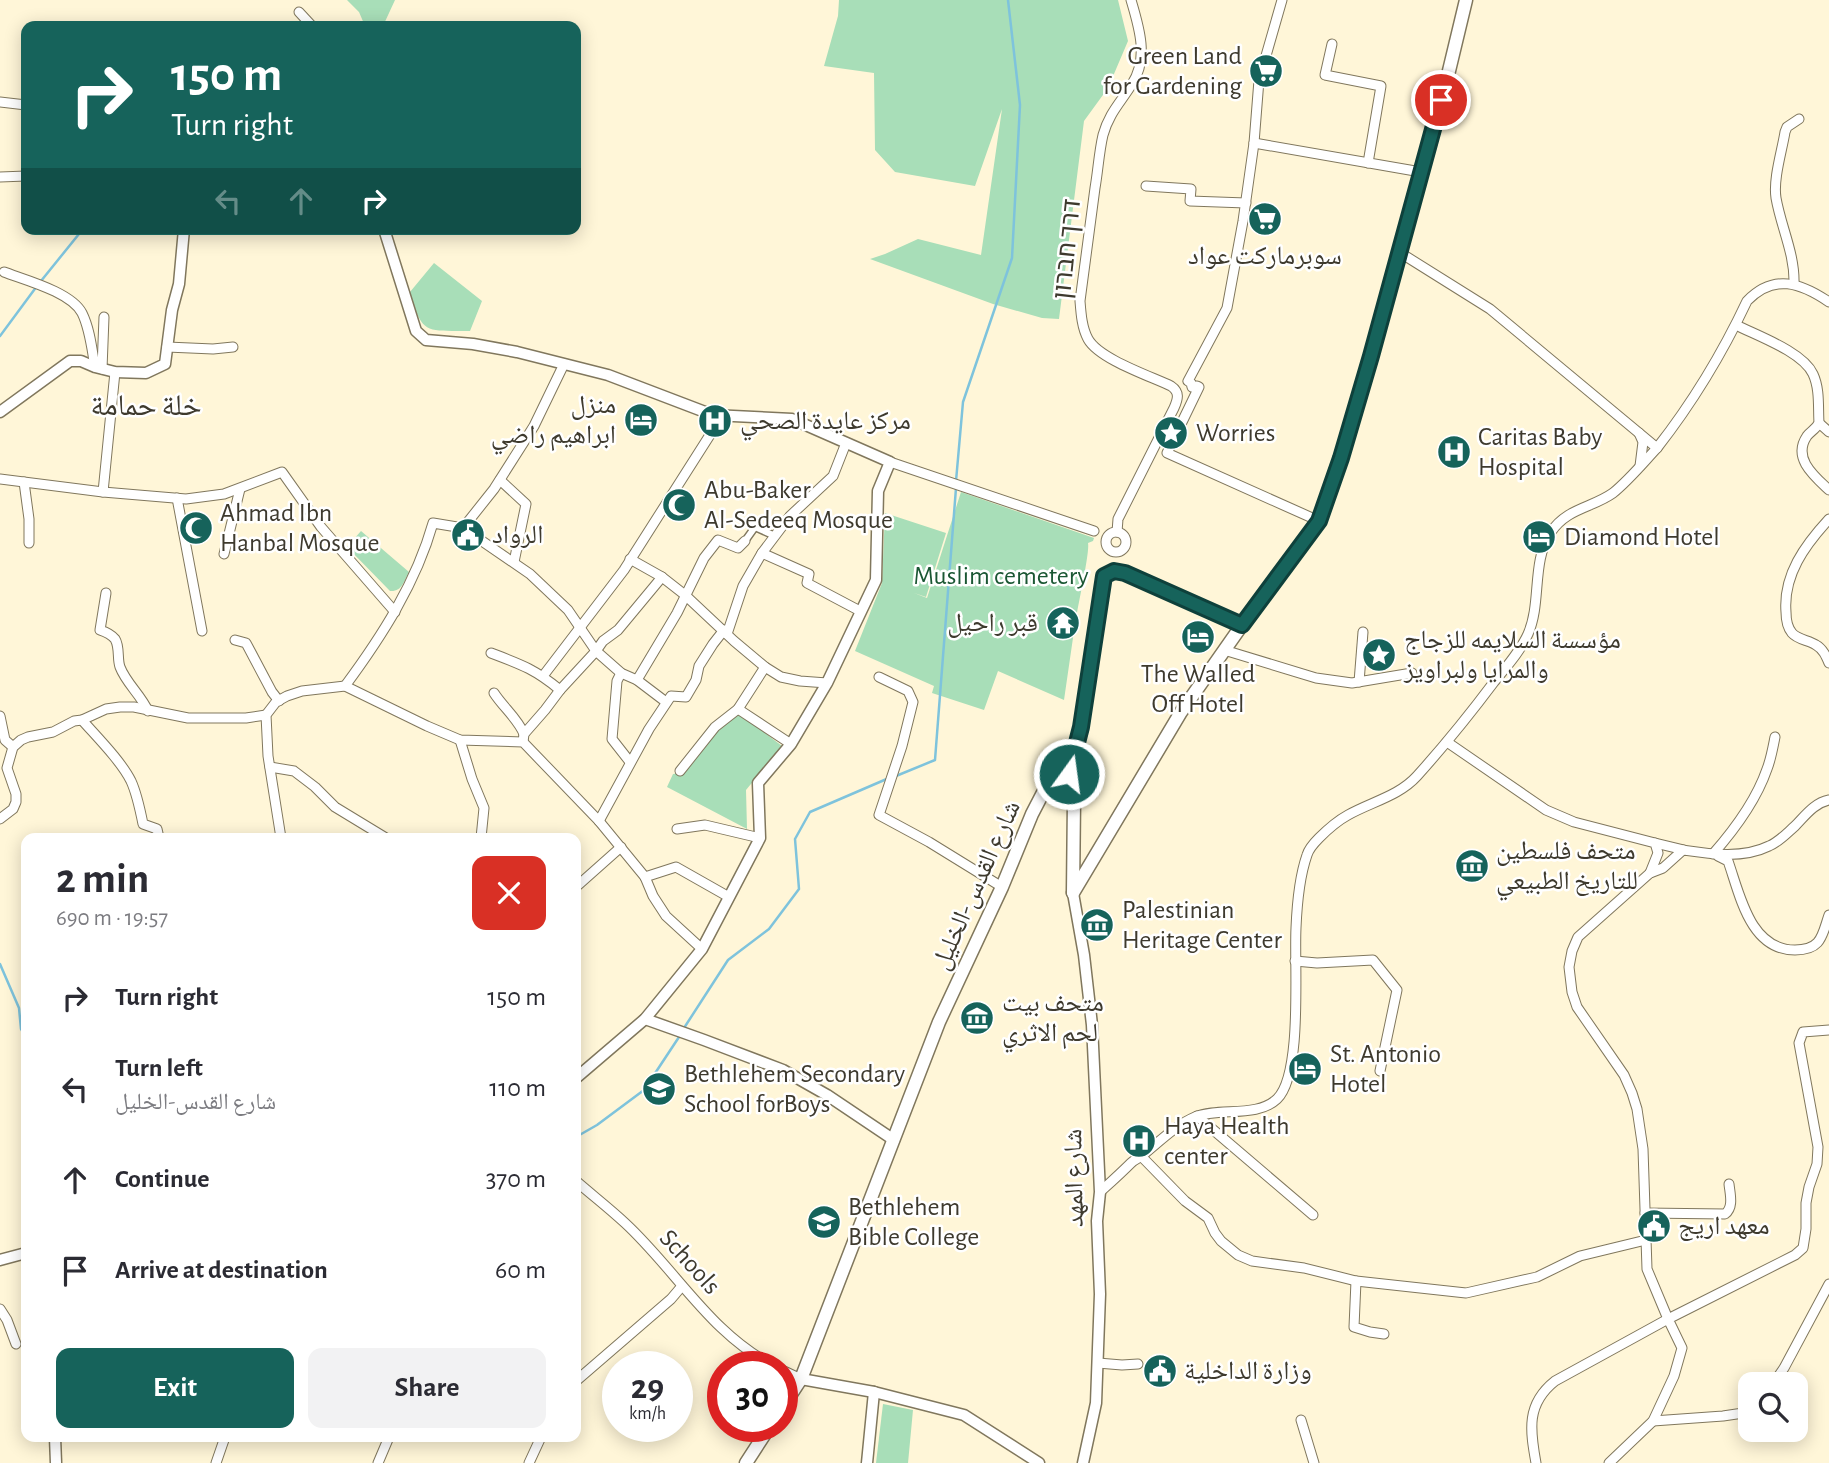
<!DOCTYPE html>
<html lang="en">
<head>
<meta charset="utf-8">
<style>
  :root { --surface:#fff; --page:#f2f2f3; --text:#2b2b33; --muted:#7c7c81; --accent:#16635b }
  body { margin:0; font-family:"Alegreya Sans","Noto Naskh Arabic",Heebo,sans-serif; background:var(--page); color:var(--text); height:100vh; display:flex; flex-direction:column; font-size:26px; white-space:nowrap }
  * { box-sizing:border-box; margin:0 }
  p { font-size:23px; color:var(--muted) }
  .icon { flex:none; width:38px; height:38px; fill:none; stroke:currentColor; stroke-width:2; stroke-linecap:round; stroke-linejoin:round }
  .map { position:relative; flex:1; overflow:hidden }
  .drawer { position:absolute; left:21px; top:833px; width:560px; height:609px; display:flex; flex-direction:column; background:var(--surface); border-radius:14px; box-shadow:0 4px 18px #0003 }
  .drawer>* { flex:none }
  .guide { position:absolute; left:21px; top:21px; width:560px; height:214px; border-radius:14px; box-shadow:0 4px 18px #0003; background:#16635b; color:#fff; overflow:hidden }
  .buttons { position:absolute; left:1738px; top:1372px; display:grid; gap:14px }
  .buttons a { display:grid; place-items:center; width:70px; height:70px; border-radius:14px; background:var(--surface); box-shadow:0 4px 18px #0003; font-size:35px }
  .speed { position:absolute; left:602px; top:1351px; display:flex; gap:14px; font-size:35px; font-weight:700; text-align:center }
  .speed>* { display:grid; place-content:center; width:91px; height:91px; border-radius:50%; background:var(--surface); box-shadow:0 4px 18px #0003; line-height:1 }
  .speed small { font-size:18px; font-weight:400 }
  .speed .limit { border:10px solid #d22; background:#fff; color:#111 }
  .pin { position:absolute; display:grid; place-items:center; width:60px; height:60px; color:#fff; margin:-30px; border:4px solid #fff; border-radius:50%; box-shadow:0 2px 7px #0007 }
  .me { position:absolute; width:77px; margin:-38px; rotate:14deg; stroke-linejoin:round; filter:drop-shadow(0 0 5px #0008) }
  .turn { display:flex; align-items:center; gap:24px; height:147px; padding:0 35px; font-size:32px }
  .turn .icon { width:91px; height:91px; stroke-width:2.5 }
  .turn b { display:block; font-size:49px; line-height:60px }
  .lanes { display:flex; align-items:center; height:66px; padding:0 35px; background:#0003; justify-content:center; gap:35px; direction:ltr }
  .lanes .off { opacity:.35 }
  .round { display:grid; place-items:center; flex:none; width:74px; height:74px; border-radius:14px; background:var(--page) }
  .head { display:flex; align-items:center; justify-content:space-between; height:119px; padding:0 35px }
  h1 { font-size:42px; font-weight:600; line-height:52px }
  .cta { display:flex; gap:14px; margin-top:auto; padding:14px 35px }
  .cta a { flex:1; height:80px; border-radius:14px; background:var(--accent); color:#fff; font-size:28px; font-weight:600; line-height:80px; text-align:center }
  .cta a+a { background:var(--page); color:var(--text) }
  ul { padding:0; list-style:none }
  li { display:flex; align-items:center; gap:21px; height:91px; padding:0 35px }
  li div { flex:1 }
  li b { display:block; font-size:26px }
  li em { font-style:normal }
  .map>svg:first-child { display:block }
  .green { fill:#a8deb8 }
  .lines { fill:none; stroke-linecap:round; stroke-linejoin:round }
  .stream { stroke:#7ec3dc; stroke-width:2.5 }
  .pedestrian-casing { stroke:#80775d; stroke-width:9 }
  .minor-casing { stroke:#80775d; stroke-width:11 }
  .tertiary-casing { stroke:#80775d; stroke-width:13 }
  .secondary-casing { stroke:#80775d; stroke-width:15 }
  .pedestrian { stroke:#fff; stroke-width:6 }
  .minor { stroke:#fff; stroke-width:9 }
  .tertiary { stroke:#fff; stroke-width:10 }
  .secondary { stroke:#fff; stroke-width:12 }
  .route-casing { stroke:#0e403b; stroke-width:18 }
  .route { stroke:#16635b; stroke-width:12 }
  .labels { text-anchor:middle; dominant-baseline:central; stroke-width:5; stroke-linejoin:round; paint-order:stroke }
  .poi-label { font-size:26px; fill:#3e3a2e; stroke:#fff; text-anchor:start }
  .street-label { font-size:26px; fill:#3e3a2e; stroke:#fff }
  .park-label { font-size:26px; fill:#1a5733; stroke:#fff }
  .quarter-label { font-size:30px; fill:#3e3a2e; stroke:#fff }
</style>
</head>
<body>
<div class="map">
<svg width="1829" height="1463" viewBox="0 0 1829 1463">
  <rect width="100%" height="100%" fill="#fff6d8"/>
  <g class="green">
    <path d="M347,0H395L383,26H365L359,12Z"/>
    <path d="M839,0H1118L1128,41L1108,88L1084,121L1059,319L1042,318L993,304L870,259L885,254L918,239L981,255L1002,109L975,186L895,172L875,150L874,73L824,66L838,16Z"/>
    <path d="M434,263L482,301L470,331C428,330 422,337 410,292Z"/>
    <path d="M961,492L1094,538L1093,541L1088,543C1090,552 1078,605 1076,619L1052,615L1050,626L1074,631L1064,700L998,671L984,710L932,693L934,686L855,651L882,583L885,513L946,533L926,597L914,593L927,598Z"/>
    <path d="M361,531L409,572C404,581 402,592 390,591L347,547Z"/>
    <path d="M739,713L782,746L746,790L747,829L667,787L673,774L680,773L717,726Z"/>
    <path d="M883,1404L913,1410L908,1463H876Z"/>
  </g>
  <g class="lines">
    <g class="stream">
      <path d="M41,281L83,229"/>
      <path d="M0,336L37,286"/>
      <path d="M956,481L963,402L1012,258L1020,105L1008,0"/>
      <path d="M896,776L935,760L956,488"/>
      <path d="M0,964L19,1008L21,1029L26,1038"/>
      <path d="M684,1028L728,960L769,929L799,889L795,839L810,812L889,778"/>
      <path d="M576,1137L597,1125L644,1090L681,1034"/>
    </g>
    <g class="pedestrian-casing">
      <path id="pedestrian" d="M745,541L755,527L775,536"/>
    </g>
    <g class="minor-casing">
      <g id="minor">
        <path d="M1282,0L1259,80L1254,143L1243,221L1227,308L1188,381L1191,383L1192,387L1197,386L1199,387L1167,453L1319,521"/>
        <path d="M299,12L312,26"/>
        <path d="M1332,44L1325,75L1381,86L1368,163"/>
        <path d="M0,102L26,105"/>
        <path d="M1254,143L1421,172"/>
        <path d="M0,177L26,176"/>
        <path d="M1146,186L1191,189L1190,201L1246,203"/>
        <path d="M1399,252L1490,309L1657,448C1693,402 1722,354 1747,301C1774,273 1801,283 1829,302"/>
        <path d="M4,272C25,280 71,292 82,313C90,329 92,350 95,367"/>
        <path d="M1794,284C1795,254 1781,227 1776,198C1773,179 1782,151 1785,132L1787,127L1799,119"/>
        <path d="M1736,325C1758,336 1803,352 1813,374C1820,389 1818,407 1819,423C1816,429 1811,431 1807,436C1792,458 1814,476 1829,490"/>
        <path d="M167,347L213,349L233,347"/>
        <path d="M102,369L104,317"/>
        <path d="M115,372L103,492L186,499L224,494L282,472L321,527L395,612"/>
        <path d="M1819,423L1829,432"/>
        <path d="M1639,433L1643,442L1640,466"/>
        <path d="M890,462L1094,531"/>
        <path d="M0,479L103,492"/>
        <path d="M500,480L526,504L514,562"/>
        <path d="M24,482L29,519V543"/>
        <path d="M177,498L202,631"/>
        <path d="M1829,519C1805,545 1783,575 1786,612C1786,619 1787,627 1792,633C1798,640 1809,640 1816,645C1823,649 1826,656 1829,663"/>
        <path d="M463,528L494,489L534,426L564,364"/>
        <path d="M1117,532L1118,519L1174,408C1178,399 1180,392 1171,386C1150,376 1099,359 1088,339C1082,328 1081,314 1080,301C1085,264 1090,226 1095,188C1098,171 1099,152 1103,135C1109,113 1121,102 1132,84C1149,58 1139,27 1131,0"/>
        <circle cx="1116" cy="542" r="10"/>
        <path d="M762,553L809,574L807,583L860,611"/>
        <path d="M224,554L240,489"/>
        <path d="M630,559L662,577L685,595L734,641L765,667L781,677L800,681L827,683"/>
        <path d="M106,593L100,630C106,632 111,634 115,639C120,647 117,659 120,667C126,683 141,695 148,711"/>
        <path d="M727,634L743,586L762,553L790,516L833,476L846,443"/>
        <path d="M235,640L246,643L272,692L279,701"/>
        <path d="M1224,650L1316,678L1352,683L1412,673"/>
        <path d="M491,653C520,664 535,669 560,690L596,651L603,641L618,630L662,577"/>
        <path d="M621,673L617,681L612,739L630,762"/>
        <path d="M543,676L624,570L722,416"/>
        <path d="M879,677L908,691L913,702L902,746L879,815L929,842L1002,887"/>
        <path d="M637,680L677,613L704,558L718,540L738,548L745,541"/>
        <path d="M1359,682L1363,632"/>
        <path d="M345,686C382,636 416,583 433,523L463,528L530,574L568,610L596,651L621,673L637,680L666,702"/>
        <path d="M494,693C503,707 518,719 524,734"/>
        <path d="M738,709L791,744"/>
        <path d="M0,716L5,740L13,747"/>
        <path d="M82,720C97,737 121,761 131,781C137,794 140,809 143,824L157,829L159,838"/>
        <path d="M460,740L472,779L484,808L481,838"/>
        <path d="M523,742L524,734L545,710L560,690"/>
        <path d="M1447,742L1546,810L1574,822L1655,843L1658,853L1650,873"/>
        <path d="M270,767L294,771L315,787L335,807L386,838"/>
        <path d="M680,771L715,727L738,709L765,667"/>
        <path d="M1066,784L1081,727L1104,576L1114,571L1125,573L1242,625"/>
        <path d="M0,819L13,809L16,802V794L7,768L13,747L21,740L28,737L53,732L74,721L82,720L106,709L120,707H134L188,718H246L266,715"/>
        <path d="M599,821L649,729L671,696L686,697L696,680L699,666L713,644L724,630"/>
        <path d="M677,829L705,825L760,838"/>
        <path d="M281,838L268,756L266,715L276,702L287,696L302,691L345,686L427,726L460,740L523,742L599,821L645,877L653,896L666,916L702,949"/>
        <path d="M1655,843L1684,850"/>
        <path d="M1713,854C1735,829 1756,801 1767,769C1771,759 1773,747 1775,737"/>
        <path d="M1718,856L1728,861C1740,895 1750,950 1795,950C1822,950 1822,935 1829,915"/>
        <path d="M645,877L676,867L729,897"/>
        <path d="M576,887L621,847"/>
        <path d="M1295,961L1317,963L1373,960L1397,990L1380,1071"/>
        <path d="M1197,1116L1313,1215"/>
        <path d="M1142,1157L1185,1201L1208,1218L1215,1233L1221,1241L1238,1255L1252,1261L1304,1268L1356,1281L1466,1293L1537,1277L1580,1256L1646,1240"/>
        <path d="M576,1181C592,1195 609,1208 625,1223C676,1270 712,1336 776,1367"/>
        <path d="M1100,1192C1111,1182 1121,1173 1131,1163C1135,1159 1140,1158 1144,1154C1160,1141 1176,1125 1195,1117C1219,1107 1257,1118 1277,1099C1303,1074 1294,964 1296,928C1297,903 1299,878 1307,855C1309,848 1314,843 1319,838C1328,829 1337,821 1348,815C1371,802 1399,796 1417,776C1444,746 1470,714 1494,682C1506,667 1520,652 1528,634C1542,602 1531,562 1551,532C1567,508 1592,508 1613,493C1629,480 1643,463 1657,448"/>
        <path d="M1645,1213L1725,1214C1734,1207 1730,1194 1729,1184"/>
        <path d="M1356,1281L1354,1327L1370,1332L1384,1334"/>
        <path d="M0,1309L7,1320L16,1344"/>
        <path d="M1098,1363L1122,1365L1138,1364"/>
        <path d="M782,1370L801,1379"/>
        <path d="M576,1381L671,1299L682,1286"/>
        <path d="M1773,1384L1784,1368L1829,1284"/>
        <path d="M1301,1420L1314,1463"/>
        <path d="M1653,1421L1723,1416L1750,1412"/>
        <path d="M216,1463L225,1437"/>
        <path d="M378,1463L389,1437"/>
        <path d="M529,1463L541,1437"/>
        <path d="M1536,1463C1530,1430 1526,1404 1555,1381L1668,1319L1647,1269L1643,1149L1637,1109L1632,1093L1624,1075L1577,1007L1572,992L1569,967L1572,951L1578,937L1650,873L1663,868L1683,850C1710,854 1743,859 1769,846C1779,842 1787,833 1795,826C1805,816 1814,803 1829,800"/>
        <path d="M1609,1463L1653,1421L1674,1376L1682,1348L1668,1319L1795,1255L1803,1248L1806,1229V1203L1809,1187L1817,1164L1818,1147L1799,1043L1803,1032L1829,1030"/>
      </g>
    </g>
    <g class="tertiary-casing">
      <g id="tertiary">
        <path d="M384,229L416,331L426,340L473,344L517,352L608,375L713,415L792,419L890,462L878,491L876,580L827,683L791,744L758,783L760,838L702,949L645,1019L576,1078"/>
        <path d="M0,412L70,361H81L95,367L115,372L146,373L165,364L172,310L179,284L184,229"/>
        <path d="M1073,893L1084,955L1092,1025L1100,1192L1097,1221L1100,1294L1096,1403L1083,1463"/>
        <path d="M645,1019L704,1040L783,1070L827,1095L894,1140"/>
        <path d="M0,1260L26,1253"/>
        <path d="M801,1379L874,1392L964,1415L1039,1463"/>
        <path d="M55,1437L56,1463"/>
        <path d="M867,1463L874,1392"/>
      </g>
    </g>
    <g class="secondary-casing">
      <g id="secondary">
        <path d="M1073,893L1181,712L1242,625L1319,521L1341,458L1371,356L1442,100L1466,0"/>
        <path d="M782,1408L801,1379L939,1022L1002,887L1032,814L1046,787L1055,783L1066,784L1072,793L1074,799L1073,892"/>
        <path d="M746,1463L770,1426"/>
      </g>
    </g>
    <use href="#pedestrian" class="pedestrian"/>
    <use href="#minor" class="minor"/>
    <use href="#tertiary" class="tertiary"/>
    <use href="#secondary" class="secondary"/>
  </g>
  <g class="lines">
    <g class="route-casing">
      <path id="route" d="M1069,774L1081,727L1104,576L1114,571L1125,573L1242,625L1319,521L1341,458L1371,356L1441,100"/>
    </g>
    <use href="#route" class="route"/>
  </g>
  <defs>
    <g id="supermarket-disc" transform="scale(1.75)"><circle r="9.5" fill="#16635b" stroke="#fff"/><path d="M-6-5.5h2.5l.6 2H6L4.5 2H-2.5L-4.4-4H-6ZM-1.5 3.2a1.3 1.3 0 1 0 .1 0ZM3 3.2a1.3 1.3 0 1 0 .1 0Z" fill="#fff"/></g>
    <g id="hotel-disc" transform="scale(1.75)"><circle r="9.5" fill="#16635b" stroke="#fff"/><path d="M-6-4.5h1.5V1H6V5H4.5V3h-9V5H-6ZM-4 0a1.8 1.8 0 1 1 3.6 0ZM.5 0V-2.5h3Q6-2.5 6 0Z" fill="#fff"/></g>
    <g id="hospital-disc" transform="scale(1.75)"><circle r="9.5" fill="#16635b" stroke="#fff"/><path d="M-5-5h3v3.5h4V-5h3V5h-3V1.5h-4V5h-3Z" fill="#fff"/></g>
    <g id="sight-disc" transform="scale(1.75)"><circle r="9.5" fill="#16635b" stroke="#fff"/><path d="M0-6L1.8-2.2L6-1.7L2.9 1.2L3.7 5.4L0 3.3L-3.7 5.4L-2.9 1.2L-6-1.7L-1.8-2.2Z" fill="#fff"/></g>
    <g id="mosque-disc" transform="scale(1.75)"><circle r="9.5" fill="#16635b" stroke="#fff"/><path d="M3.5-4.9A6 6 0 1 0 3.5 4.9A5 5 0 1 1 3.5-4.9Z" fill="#fff"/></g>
    <g id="civic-disc" transform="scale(1.75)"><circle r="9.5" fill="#16635b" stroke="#fff"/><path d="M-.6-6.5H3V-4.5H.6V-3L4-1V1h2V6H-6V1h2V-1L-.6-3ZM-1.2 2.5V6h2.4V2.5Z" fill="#fff"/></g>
    <g id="temple-disc" transform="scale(1.75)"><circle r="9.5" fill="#16635b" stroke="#fff"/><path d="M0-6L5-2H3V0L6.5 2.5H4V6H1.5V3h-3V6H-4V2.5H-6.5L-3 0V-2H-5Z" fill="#fff"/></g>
    <g id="museum-disc" transform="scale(1.75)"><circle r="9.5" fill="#16635b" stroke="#fff"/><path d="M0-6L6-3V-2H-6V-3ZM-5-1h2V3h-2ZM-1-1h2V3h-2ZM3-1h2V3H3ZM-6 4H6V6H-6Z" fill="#fff"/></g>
    <g id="school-disc" transform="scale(1.75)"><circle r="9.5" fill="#16635b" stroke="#fff"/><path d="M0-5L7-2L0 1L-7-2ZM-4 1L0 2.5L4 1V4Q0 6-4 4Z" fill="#fff"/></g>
    <g id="university-disc" transform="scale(1.75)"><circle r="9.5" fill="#16635b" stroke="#fff"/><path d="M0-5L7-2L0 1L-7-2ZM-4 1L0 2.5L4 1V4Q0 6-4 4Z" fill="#fff"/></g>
  </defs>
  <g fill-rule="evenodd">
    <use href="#supermarket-disc" x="1266" y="71"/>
    <use href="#supermarket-disc" x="1265" y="219"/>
    <use href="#hotel-disc" x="641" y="420"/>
    <use href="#hospital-disc" x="715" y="421"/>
    <use href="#sight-disc" x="1171" y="433"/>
    <use href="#hospital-disc" x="1454" y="452"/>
    <use href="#mosque-disc" x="679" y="505"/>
    <use href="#mosque-disc" x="196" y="528"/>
    <use href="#civic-disc" x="468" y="535"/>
    <use href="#hotel-disc" x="1539" y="537"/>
    <use href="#temple-disc" x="1063" y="623"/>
    <use href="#hotel-disc" x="1198" y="637"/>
    <use href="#sight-disc" x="1379" y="655"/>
    <use href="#museum-disc" x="1472" y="866"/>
    <use href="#museum-disc" x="1097" y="925"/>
    <use href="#museum-disc" x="977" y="1018"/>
    <use href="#hotel-disc" x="1305" y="1069"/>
    <use href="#school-disc" x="659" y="1089"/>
    <use href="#hospital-disc" x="1139" y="1141"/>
    <use href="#university-disc" x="824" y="1222"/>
    <use href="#civic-disc" x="1654" y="1226"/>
    <use href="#civic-disc" x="1160" y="1371"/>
  </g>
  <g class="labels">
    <g class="poi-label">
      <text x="1242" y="56" text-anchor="end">Green Land<tspan x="1242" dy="30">for Gardening</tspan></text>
      <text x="1265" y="256" text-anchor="middle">سوبرماركت عواد</text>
      <text x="616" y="405" text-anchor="end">منزل<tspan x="616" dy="30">ابراهيم راضي</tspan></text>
      <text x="740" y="421">مركز عايدة الصحي</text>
      <text x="1196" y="433">Worries</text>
      <text x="1478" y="437">Caritas Baby<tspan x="1478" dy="30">Hospital</tspan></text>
      <text x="704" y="490">Abu-Baker<tspan x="704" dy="30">Al-Sedeeq Mosque</tspan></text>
      <text x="220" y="513">Ahmad Ibn<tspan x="220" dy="30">Hanbal Mosque</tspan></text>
      <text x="492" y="535">الرواد</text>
      <text x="1564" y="537">Diamond Hotel</text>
      <text x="1038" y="623" text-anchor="end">قبر راحيل</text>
      <text x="1404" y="640">مؤسسة السلايمه للزجاج<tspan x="1404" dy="30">والمرايا ولبراويز</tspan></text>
      <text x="1198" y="674" text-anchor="middle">The Walled<tspan x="1198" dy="30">Off Hotel</tspan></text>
      <text x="1496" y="851">متحف فلسطين<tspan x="1496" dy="30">للتاريخ الطبيعي</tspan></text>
      <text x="1122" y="910">Palestinian<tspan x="1122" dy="30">Heritage Center</tspan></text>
      <text x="1002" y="1003">متحف بيت<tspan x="1002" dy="30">لحم الاثري</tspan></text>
      <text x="1330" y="1054">St. Antonio<tspan x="1330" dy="30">Hotel</tspan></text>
      <text x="684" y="1074">Bethlehem Secondary<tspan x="684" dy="30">School forBoys</tspan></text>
      <text x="1164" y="1126">Haya Health<tspan x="1164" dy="30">center</tspan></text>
      <text x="848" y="1207">Bethlehem<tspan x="848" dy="30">Bible College</tspan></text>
      <text x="1678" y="1226">معهد اريج</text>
      <text x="1184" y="1371">وزارة الداخلية</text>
    </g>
    <g class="street-label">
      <text transform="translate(1067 249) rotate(-84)">דרך חברון</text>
      <text transform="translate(976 885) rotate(-66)">شارع القدس-الخليل</text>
      <text transform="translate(1074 1178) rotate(-91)">شارع المهد</text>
      <text transform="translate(690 1262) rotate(48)">Schools</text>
    </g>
    <g class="park-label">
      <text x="1001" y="576">Muslim cemetery</text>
    </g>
    <g class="quarter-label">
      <text x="146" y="406">خلة حمامة</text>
    </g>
  </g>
</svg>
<div class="buttons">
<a><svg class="icon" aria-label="search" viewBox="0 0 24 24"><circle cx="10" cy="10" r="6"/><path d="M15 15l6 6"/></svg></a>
</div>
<div class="speed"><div>29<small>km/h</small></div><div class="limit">30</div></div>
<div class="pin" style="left:1441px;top:100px;background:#d93025"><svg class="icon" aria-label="arrive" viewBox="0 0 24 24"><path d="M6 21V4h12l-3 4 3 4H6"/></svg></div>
<svg class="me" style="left:1069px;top:774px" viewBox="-20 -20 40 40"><circle r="17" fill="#16635b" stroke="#fff" stroke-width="3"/><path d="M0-11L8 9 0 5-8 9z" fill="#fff"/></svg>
<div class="guide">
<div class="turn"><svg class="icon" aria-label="right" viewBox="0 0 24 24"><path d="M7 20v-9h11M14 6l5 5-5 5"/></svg><div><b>150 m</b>Turn right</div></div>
<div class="lanes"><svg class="icon off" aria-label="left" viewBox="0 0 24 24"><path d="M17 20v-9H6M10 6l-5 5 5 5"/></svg><svg class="icon off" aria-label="ahead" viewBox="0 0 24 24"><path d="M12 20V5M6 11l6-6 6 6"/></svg><svg class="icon" aria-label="right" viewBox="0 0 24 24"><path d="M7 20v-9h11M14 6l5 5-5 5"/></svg></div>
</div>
<section class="drawer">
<div class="head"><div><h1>2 min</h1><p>690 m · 19:57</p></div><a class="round" style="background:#d93025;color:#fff"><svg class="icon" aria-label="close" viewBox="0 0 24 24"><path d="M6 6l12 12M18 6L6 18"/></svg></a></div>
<ul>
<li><svg class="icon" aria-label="right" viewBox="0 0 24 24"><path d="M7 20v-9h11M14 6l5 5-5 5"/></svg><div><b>Turn right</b></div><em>150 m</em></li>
<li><svg class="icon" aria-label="left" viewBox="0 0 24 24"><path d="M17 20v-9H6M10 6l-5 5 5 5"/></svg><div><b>Turn left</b><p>شارع القدس-الخليل</p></div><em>110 m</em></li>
<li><svg class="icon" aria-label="ahead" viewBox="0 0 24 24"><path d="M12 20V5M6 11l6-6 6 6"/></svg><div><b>Continue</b></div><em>370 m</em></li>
<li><svg class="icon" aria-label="arrive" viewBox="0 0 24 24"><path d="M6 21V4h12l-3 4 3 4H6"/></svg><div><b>Arrive at destination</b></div><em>60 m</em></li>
</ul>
<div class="cta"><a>Exit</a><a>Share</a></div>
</section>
</div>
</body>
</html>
